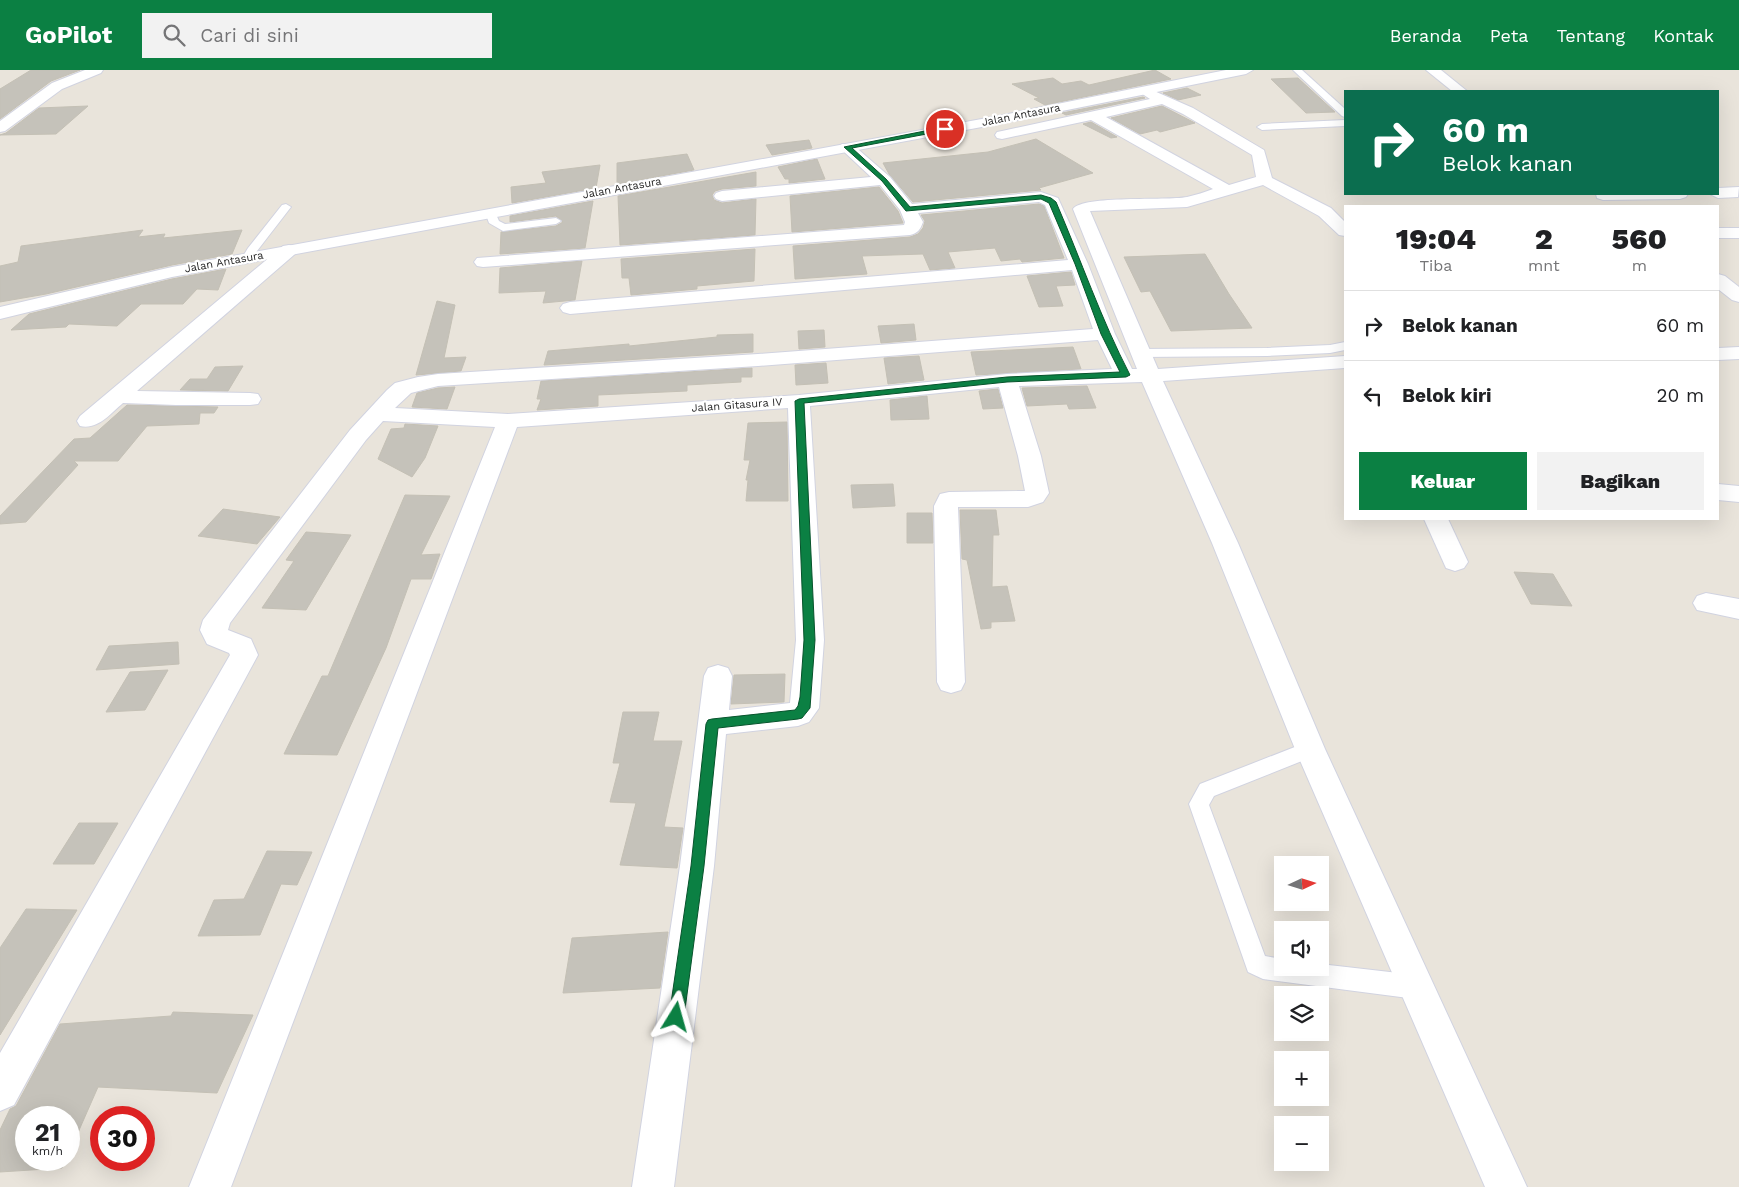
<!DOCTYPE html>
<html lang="id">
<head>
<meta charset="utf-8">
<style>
  :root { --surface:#fff; --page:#f2f2f2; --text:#202124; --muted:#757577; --line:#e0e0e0; --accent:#0b8043 }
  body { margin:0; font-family:"Work Sans",sans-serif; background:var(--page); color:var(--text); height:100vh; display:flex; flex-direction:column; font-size:19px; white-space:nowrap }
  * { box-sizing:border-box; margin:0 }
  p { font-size:16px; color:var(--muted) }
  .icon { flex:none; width:28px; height:28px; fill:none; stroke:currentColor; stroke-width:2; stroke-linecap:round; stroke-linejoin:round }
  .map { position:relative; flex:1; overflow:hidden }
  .drawer { position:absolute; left:1344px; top:135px; width:375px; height:315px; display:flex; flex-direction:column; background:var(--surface); border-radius:0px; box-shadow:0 5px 20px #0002 }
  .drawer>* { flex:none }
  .hud { position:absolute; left:1344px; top:20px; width:375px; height:105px; border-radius:0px; box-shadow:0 5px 20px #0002; background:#0b6e4f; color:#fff; overflow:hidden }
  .needle { width:32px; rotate:86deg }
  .buttons { position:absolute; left:1274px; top:786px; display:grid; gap:10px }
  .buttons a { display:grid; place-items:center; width:55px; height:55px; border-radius:0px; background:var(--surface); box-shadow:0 5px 20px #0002; font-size:25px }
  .speed { position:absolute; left:15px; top:1036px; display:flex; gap:10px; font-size:25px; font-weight:700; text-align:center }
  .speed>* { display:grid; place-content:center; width:65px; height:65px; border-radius:50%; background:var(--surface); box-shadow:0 5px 20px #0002; line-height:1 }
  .speed small { font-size:12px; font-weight:400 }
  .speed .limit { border:8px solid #d22; background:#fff; color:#111 }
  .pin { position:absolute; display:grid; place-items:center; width:42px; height:42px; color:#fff; margin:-21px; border:2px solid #fff; border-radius:50%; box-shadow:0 1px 5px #0007 }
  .me { position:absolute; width:55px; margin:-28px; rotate:8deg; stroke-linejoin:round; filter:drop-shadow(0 0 4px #0008) }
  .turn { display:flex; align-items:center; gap:18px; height:105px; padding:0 15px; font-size:22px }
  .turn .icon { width:65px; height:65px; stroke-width:2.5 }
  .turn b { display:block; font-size:35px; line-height:42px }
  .eta { display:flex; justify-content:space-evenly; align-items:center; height:85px; text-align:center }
  .eta b { font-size:30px; font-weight:800; line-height:35px }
  .action { display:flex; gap:10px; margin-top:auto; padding:10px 15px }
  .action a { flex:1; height:58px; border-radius:0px; background:var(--accent); color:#fff; font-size:20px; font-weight:800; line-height:58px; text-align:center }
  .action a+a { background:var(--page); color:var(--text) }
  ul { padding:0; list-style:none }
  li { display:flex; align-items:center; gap:15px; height:70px; padding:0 15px; border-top:1px solid var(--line) }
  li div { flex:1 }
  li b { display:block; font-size:19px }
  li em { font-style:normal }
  header { display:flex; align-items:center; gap:30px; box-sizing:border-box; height:70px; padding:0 25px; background:var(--accent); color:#fff }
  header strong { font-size:24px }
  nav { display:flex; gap:28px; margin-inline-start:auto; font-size:18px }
  .search { width:350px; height:45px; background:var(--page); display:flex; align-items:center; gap:12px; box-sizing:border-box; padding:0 18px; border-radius:0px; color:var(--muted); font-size:19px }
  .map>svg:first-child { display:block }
  .building { fill:#c5c2ba; stroke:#c4c0b5 }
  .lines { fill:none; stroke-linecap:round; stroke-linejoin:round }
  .service-casing { stroke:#d1d3e0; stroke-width:2 }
  .minor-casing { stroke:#d1d3e0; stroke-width:2 }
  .secondary-casing { stroke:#d1d3e0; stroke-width:2 }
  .service { fill:#fff; fill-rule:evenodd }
  .minor { fill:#fff; fill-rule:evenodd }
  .secondary { fill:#fff; fill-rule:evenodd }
  .route { fill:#0b8043; stroke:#07532c }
  .labels { text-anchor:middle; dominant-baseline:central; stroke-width:4.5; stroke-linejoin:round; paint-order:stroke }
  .far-street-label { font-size:11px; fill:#282828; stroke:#fff }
</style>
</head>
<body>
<header>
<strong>GoPilot</strong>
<div class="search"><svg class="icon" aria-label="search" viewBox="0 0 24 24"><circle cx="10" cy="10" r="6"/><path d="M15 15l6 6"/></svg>Cari di sini</div>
<nav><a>Beranda</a><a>Peta</a><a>Tentang</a><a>Kontak</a></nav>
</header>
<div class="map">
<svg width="1739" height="1117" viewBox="0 0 1739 1117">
  <rect width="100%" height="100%" fill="#e9e4db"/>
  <g class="building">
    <path d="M31,0H80L51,11L0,49V19Z"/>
    <path d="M1155,0L1171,9L1045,35L1034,29L1039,28L1012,14L1053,8L1062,14L1081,11L1089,15Z"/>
    <path d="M1298,8L1335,42L1306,43L1271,9Z"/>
    <path d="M1187,18L1201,25L1178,30L1163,23Z"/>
    <path d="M1143,27L1145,28L1066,45L1062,43Z"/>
    <path d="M88,36L56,64L0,65L6,63L39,38Z"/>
    <path d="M1162,36L1195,53L1160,62L1157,60L1140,64L1111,48Z"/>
    <path d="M1091,52L1117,67L1111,68L1083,54Z"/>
    <path d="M1036,69L1093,103L1039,118L1041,120L913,132L889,104L883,93L988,82Z"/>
    <path d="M809,70L812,78L772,85L766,75Z"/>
    <path d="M687,84L694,100L617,114V93Z"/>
    <path d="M817,89L825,109L789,113V109H785L778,97Z"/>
    <path d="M600,95L596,118L512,133L511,117L546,113L542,102Z"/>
    <path d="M756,102V116L722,119L715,121L712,125L714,130L722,133L756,129L755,165L620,175L618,126Z"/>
    <path d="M879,117L898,141L903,153L792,162L790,126Z"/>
    <path d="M593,131L585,178L500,184L501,162L556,156L563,152L556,146L510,152V146Z"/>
    <path d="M1039,134L1044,136L1064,188L1022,192L1020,189L1001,191L995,178L948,182L955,198L930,200L923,184L862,186L867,204L795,209L793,176L910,167L918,164L923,158L925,151L921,145Z"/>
    <path d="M143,160L138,167L165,164L163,168L242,160L232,184L172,195L46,224L0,232V196L18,192L21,176Z"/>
    <path d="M755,179L754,211L697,216V219L631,225L629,208H622L621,189Z"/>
    <path d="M1205,184L1229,224L1252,258L1171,261L1150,221L1141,222L1124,187Z"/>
    <path d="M582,191L575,230L543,233L546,221L499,223L500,198Z"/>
    <path d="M226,199L218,220L197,219L183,234H141L117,256L69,254L66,257L11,260L29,244L172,209Z"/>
    <path d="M1071,202L1075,215L1056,216L1063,236L1039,237L1027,206Z"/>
    <path d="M437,231L455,235L444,288L466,287L461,301L416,305Z"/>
    <path d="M914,254L916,270L881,273L878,256Z"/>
    <path d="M824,260L825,277L799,279L798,261Z"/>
    <path d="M753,264V282L544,295L548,281L629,274V276L717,267V265Z"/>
    <path d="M1073,277L1081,299L976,305L971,282Z"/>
    <path d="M919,286L924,310L888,314L884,288Z"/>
    <path d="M826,293L828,313L796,315L795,295Z"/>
    <path d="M243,296L228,321L180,320L190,309H207L215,297Z"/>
    <path d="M752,298V307H741V312L687,315V321L598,325V336L537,340L541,329H537L541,311Z"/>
    <path d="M1087,316L1096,338L1069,339L1067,334L1027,336L1022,318Z"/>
    <path d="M455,317L447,339L412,337L417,323L438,318Z"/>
    <path d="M998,319L1003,338L983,339L979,321Z"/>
    <path d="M927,326L929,349L891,350L890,330Z"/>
    <path d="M127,335L218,337L214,343H200L199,354L147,356L118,391H74L78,395L26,452L0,454V446L74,369L90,368Z"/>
    <path d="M787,352L788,431H746L748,410H746L750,390H744L748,353Z"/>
    <path d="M405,354L438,356L425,388L412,407L378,389L391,359L404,358Z"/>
    <path d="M893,414L895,436L853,438L851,415Z"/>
    <path d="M405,425L450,426L421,485L440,484L431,509H411L386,578L337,685L284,684L322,606H328Z"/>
    <path d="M223,439L280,447L257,474L198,466Z"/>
    <path d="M960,440H996L999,465H993L992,517L1007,516L1015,551L991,552V558L981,559L967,490L962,489Z"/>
    <path d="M907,443H932L933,473H907Z"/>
    <path d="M306,462L351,465L306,540L262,538L294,491L286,490Z"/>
    <path d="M1514,502L1553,504L1572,536L1531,534Z"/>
    <path d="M178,572L179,594L96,600L109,576Z"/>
    <path d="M168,600L145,640L106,642L130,602Z"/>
    <path d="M785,604L784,632L731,634L734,605Z"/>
    <path d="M623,642H659L653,671H682L664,757L683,758L677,798L620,795L636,733L610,732L620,693H613Z"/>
    <path d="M79,753H118L94,794H53Z"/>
    <path d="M267,781L312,782L297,815L281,814L260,865L198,866L214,830L244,829Z"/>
    <path d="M26,839L77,840L0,965V878Z"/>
    <path d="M668,862L660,918L563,923L572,868Z"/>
    <path d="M173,942L253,945L217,1023L98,1017L69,1083V1048H26V1090H66L62,1098L0,1102V1060L10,1039L16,1036L60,954L171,946Z"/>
  </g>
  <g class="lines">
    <g class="service-casing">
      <g id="service">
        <path d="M1293,0H1302L1345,39V47L1342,46Z"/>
        <path d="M1345,50V56L1262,60L1257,57L1262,54Z"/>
        <path d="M286,134L291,137L257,181L252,190H244L242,188L248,178L282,135Z"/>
        <path d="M490,139L494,140L499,151L505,154L556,148L561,151L556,154L503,161L489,153L485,142Z"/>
        <path d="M1345,272V280L1330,283L1267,286L1140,287L1134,283L1140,279L1267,278L1330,275Z"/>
        <path d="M1310,671L1317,673L1320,679L1317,685L1214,726L1209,735L1265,886L1282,889V898H1320V894L1416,905L1424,909L1428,917L1424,925L1416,929L1263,909L1248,902L1189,734L1200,714Z"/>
      </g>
    </g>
    <g class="minor-casing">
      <g id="minor">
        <path d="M85,0H103L101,3L62,19L5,61L0,62V51L52,13Z"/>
        <path d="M1426,0H1441L1467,21H1452Z"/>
        <path d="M1145,17L1193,38L1264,80L1272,108L1331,138L1345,152V166L1339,165L1319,146L1263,115L1187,137L1090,141L1158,299L1345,286V298L1163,311L1238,473L1325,679L1527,1117H1485L1295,679L1212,473L1142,312L1019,316L1041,386L1049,423L1043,432L1028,437H958L965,612L961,620L951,623L941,620L937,612L934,436L940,424L949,422L1025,421L1018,386L999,317L810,336L824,570L819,638L809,652L798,656L726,664L714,796L674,1117H632L680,796L704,606L708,598L718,595L728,598L732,606L729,640L790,633L796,570L788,338L517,357L231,1117H189L495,357L383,351L366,370L230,553L228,560L251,569L258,585L14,1035L0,1041V983L230,585L229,583L207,574L200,560L203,550L350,360L387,320L395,313L418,307L438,304L758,284L1093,259L1072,200L570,244L563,242L560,238L563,234L570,232L1068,190L1045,135L1039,132L918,143L923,152C920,160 918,163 910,165L483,197L477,196L474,192L477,188L904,155L905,152L900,140L880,115L722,131L716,129L714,126L716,123L722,121L871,107L839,77L842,74H852L890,107L912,134L1041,122L1058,128L1088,194L1115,264L1132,299H1137L1073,139C1083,125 1166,131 1187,127C1196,125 1205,122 1213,119L1091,50L1002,69L997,68L995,65L997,62L1002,61L1150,29L1138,21ZM1162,34L1183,44L1252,85L1256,107L1229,115L1106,47ZM1098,270L1112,299L1007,304L799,325L508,344L395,338L411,323L438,316L758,296Z"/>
        <path d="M1739,117L1738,127L1718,128L1710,124H1718V118Z"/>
        <path d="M1596,124H1688L1686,127L1680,129L1603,130L1597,128Z"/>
        <rect x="1718" y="158" width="21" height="10"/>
        <path d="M289,175L295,176L298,180L295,184L137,321L250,323L258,324L261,329L258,334L250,335H176L123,333C110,344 98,360 80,356L77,351L80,346L283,176Z"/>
        <path d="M1718,204L1725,206L1739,217V232L1732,230L1718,219Z"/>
        <path d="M1739,277V289L1718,290V278Z"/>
        <path d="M1718,414L1739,416V432L1718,430Z"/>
        <path d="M1424,449H1448L1468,492L1464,498L1455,501L1446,498Z"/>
        <path d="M1706,523L1739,529V549L1697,540L1693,533L1697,526Z"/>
      </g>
    </g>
    <g class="secondary-casing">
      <path id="secondary" d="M1226,0H1253L1246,4L998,54L172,207L0,249V237L172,197L998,46Z"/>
    </g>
    <use href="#service" class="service"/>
    <use href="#minor" class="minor"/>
    <use href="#secondary" class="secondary"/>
  </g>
  <path class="route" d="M945,57L948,60L852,78L886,109L910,137L1041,125L1051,128L1056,132C1081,190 1101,249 1130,305L1126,307L1007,312L804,333L815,570L810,638L802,648L798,649L718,658L704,796L684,947L682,952L676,955L671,952L669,947L691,796L706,654L708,650L712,649L795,640L798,636L800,627L804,570L795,331L799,329L1007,307L1120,302L1101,264L1075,194L1049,133L1041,129L906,141L882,111L844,77Z"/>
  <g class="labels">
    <g class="far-street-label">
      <text transform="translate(1021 45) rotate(-11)">Jalan Antasura</text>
      <text transform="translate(622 118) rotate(-10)">Jalan Antasura</text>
      <text transform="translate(224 192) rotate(-10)">Jalan Antasura</text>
      <text transform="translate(737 335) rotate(-4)">Jalan Gitasura IV</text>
    </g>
  </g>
</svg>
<div class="buttons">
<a><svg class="needle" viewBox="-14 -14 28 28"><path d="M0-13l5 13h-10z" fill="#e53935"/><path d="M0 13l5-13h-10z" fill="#757577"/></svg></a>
<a><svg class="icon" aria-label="sound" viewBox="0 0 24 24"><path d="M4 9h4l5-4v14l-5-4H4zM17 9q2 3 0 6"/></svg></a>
<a><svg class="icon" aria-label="layers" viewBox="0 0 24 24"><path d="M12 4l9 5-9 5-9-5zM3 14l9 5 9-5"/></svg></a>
<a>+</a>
<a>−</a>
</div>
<div class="speed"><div>21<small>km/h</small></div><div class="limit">30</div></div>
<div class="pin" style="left:945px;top:59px;background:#d93025"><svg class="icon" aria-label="arrive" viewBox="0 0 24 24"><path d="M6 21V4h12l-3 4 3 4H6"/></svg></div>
<svg class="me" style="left:676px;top:947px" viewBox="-20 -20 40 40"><path d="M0-17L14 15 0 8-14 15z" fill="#0b8043" stroke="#fff" stroke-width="4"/></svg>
<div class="hud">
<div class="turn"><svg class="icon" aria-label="right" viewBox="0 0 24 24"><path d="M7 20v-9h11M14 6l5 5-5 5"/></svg><div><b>60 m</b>Belok kanan</div></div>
</div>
<section class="drawer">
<div class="eta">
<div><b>19:04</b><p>Tiba</p></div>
<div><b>2</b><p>mnt</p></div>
<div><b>560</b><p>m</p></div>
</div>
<ul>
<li><svg class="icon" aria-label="right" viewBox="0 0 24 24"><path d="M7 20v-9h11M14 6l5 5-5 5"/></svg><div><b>Belok kanan</b></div><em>60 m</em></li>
<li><svg class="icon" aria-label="left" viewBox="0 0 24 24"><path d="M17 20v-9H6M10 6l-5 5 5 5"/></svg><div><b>Belok kiri</b></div><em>20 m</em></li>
</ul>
<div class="action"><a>Keluar</a><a>Bagikan</a></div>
</section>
</div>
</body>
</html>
